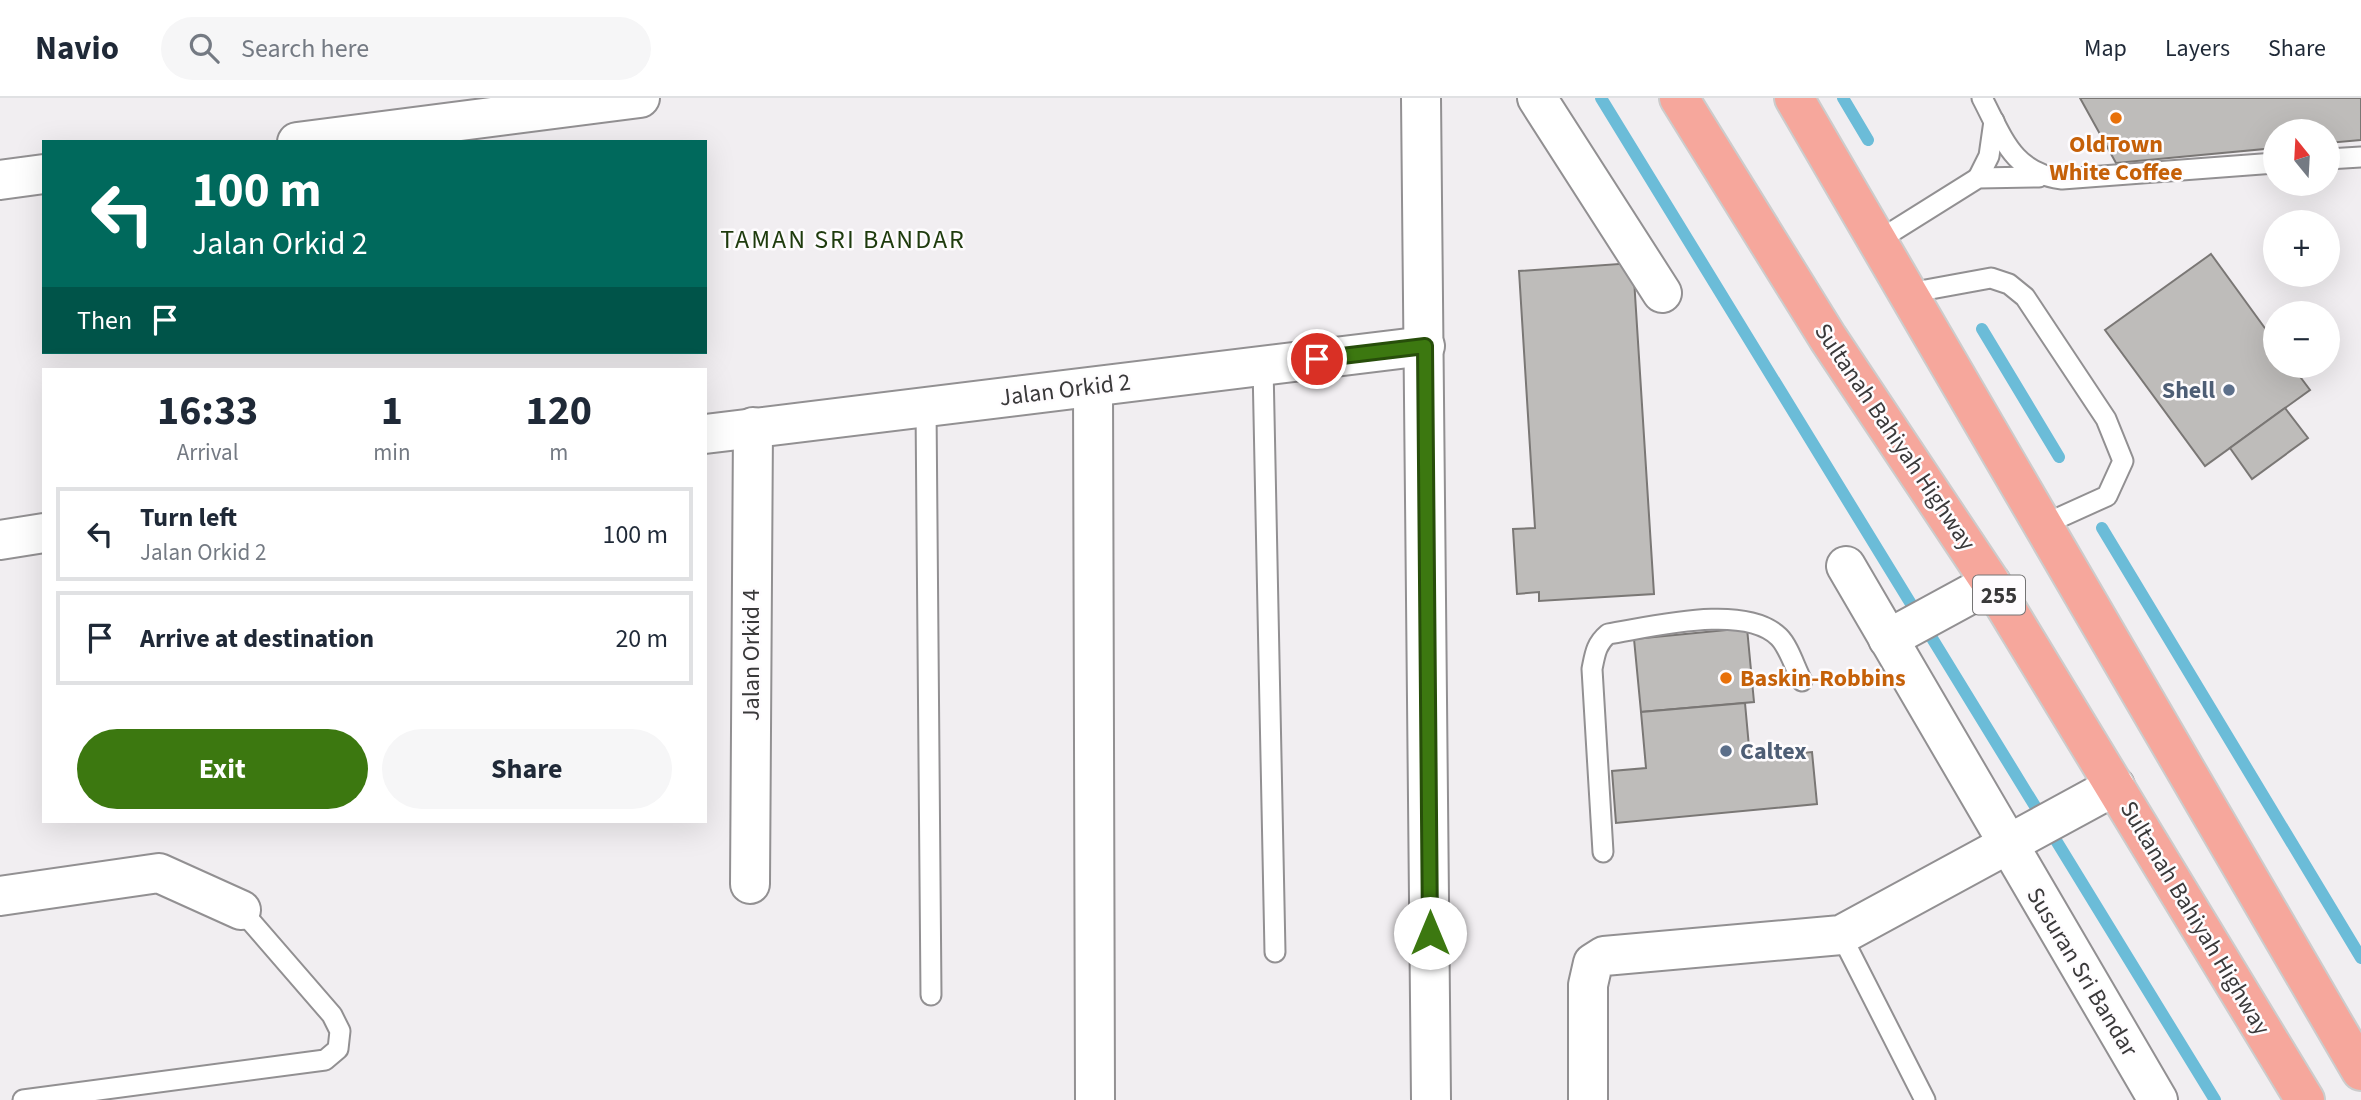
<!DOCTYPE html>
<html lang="en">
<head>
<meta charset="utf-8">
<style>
  :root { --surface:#fff; --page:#f6f6f7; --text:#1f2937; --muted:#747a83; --line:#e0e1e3; --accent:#3c7810 }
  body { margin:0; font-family:"Source Sans 3",sans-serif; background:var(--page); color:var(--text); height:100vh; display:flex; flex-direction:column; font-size:26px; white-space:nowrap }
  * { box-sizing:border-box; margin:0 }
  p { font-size:23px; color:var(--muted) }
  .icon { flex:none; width:38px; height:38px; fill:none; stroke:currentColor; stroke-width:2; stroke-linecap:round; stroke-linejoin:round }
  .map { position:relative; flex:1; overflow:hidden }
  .drawer { position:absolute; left:42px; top:270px; width:665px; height:455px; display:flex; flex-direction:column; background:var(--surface); border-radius:0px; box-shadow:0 7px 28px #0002 }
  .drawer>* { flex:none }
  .top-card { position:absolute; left:42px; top:42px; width:665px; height:214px; border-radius:0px; box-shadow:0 7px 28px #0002; background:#00695c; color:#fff; overflow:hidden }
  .needle { width:46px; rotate:342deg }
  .controls { position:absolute; left:2263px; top:21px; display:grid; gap:14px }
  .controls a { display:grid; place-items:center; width:77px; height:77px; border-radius:50%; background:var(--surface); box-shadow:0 7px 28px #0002; font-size:35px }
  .pin { position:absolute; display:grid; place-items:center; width:60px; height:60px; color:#fff; margin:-30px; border:4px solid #fff; border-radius:50%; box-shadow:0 2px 7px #0007 }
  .me { position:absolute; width:77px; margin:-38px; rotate:0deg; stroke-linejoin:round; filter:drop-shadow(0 0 5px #0008) }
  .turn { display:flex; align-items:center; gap:24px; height:147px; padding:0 35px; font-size:32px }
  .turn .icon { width:91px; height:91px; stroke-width:2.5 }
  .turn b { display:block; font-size:49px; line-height:60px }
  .then { display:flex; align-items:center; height:66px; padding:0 35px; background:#0003; gap:14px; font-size:26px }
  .eta { display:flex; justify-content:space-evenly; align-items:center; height:119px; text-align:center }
  .eta b { font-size:42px; font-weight:700; line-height:49px }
  .cta { display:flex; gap:14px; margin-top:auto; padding:14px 35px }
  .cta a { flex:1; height:80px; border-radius:42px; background:var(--accent); color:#fff; font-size:28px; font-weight:700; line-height:80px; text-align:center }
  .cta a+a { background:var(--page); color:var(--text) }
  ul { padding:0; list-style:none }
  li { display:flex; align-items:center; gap:21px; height:94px; margin:0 14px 10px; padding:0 21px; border:4px solid var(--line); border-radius:0px }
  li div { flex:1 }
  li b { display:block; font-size:26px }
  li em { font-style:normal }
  header { display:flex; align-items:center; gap:42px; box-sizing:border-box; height:98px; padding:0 35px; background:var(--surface); border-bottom:2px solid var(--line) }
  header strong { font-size:33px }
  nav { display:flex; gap:38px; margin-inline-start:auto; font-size:24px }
  .search { width:490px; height:63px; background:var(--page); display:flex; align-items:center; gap:18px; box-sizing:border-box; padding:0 24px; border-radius:38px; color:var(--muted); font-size:26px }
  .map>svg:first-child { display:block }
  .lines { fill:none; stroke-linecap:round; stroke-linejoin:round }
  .stream { stroke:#6bbcd8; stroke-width:12 }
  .building { fill:#bebcba; stroke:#7a7775; stroke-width:2 }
  .lane-casing { stroke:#929092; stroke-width:23 }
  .street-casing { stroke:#929092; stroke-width:42 }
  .primary-casing { stroke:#ccc; stroke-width:42 }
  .lane { stroke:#fff; stroke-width:19 }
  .street { stroke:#fff; stroke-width:38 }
  .primary { stroke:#f6a79c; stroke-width:38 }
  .route-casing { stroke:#274e0a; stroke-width:18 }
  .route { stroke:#3c7810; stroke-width:12 }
  .food-dot { fill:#e8710a; stroke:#fefcfe; stroke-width:2.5 }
  .service-dot { fill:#5c6f8a; stroke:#fefcfe; stroke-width:2.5 }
  .labels { text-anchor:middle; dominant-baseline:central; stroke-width:5; stroke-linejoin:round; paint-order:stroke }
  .shield { fill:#fefcfe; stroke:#757475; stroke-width:2 }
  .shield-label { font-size:23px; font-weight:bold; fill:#3a393a }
  .food-label { font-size:24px; font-weight:bold; fill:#c56008; stroke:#fefcfe }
  .street-label { font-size:24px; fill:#3a393a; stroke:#fefcfe }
  .service-label { font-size:24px; font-weight:bold; fill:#4e5e75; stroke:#fefcfe; text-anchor:end }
  .neighbourhood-label { font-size:26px; letter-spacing:2px; fill:#1e3b0d; stroke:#fefcfe }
</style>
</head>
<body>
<header>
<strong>Navio</strong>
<div class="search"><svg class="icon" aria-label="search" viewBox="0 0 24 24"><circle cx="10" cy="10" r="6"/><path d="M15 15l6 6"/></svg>Search here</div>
<nav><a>Map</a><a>Layers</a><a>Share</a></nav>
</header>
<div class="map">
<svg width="2361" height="1002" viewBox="0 0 2361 1002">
  <rect width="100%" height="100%" fill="#f1eef1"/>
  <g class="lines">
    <g class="stream">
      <path d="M1601,0L2215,1002"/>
      <path d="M1843,0L1868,42"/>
      <path d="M1982,231L2059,359"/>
      <path d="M2102,430L2361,860"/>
    </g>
  </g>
  <g class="building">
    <path d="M2080,0H2361V42L2328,45V33H2275V50L2116,65Z"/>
    <path d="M2211,156L2275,244V268H2292L2310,292L2205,368L2105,232Z"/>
    <path d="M1633,165L1654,496L1539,503V494L1517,496L1513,431L1535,430L1519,173Z"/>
    <path d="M2285,310L2308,340L2252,381L2230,350Z"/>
    <path d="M1747,530L1754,604L1641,614L1634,541Z"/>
    <path d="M1745,605L1750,660L1812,654L1817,706L1616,725L1612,673L1646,670L1641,614Z"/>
  </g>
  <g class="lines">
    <g class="lane-casing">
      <g id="lane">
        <path d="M1982,0C2003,40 2013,75 2062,81L2275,65"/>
        <path d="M2328,61L2361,59"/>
        <path d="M1978,80L1989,58L1994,23"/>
        <path d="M1879,142L1978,80L2039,79"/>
        <path d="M1909,195L1991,180L2009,186L2025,199L2106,321L2123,363L2107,398L2045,426"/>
        <path d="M1263,268L1275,854"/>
        <path d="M926,308L931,897"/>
        <path d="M1603,754L1592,571C1595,556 1596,546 1608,536C1652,529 1745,505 1779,539C1789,549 1795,570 1802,583"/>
        <path d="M1841,837L1925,1002"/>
        <path d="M23,1002L325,962L338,951L340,933L332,917L241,812"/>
      </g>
    </g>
    <g class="street-casing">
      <g id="street">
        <path d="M1421,0L1431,1002"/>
        <path d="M1537,0L1662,195"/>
        <path d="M297,44L640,0"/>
        <path d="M0,82L44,76"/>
        <path d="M1093,289L1095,1002"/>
        <path d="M705,336L1425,248"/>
        <path d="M0,442L44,435"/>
        <path d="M1846,468L2158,1002"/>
        <path d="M1888,541L1991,485"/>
        <path d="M750,786L753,329"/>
        <path d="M0,798L159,775L241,812"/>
        <path d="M1588,1002V887L1593,865L1604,858L1841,837L2115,688"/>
      </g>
    </g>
    <g class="primary-casing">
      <g id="primary">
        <path d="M1679,0L1828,240L1991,485L2305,1002"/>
        <path d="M1794,0L2361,973"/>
      </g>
    </g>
    <use href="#lane" class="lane"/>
    <use href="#street" class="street"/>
    <use href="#primary" class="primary"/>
  </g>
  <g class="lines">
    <g class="route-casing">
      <path id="route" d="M1317,261L1425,248L1430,835"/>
    </g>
    <use href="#route" class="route"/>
  </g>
  <g class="food-dot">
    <circle cx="2116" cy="20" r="7"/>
    <circle cx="1726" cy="580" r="7"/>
  </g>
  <g class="service-dot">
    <circle cx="2229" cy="292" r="7"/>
    <circle cx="1726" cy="653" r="7"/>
  </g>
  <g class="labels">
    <rect class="shield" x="1973" y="477.5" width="52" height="39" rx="5"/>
    <g class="shield-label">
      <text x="1999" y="497">255</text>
    </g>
    <g class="food-label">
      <text x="2116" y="46">OldTown<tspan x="2116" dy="28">White Coffee</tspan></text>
      <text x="1740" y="580" text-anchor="start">Baskin-Robbins</text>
    </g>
    <g class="street-label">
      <text transform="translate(1065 292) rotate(-7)">Jalan Orkid 2</text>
      <text transform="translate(1895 339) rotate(56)">Sultanah Bahiyah Highway</text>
      <text transform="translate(751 557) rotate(-90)">Jalan Orkid 4</text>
      <text transform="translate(2195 820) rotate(59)">Sultanah Bahiyah Highway</text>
      <text transform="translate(2082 874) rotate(59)">Susuran Sri Bandar</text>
    </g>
    <g class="service-label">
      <text x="2215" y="292">Shell</text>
      <text x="1740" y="653" text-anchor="start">Caltex</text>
    </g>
    <g class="neighbourhood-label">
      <text x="843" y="141">TAMAN SRI BANDAR</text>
    </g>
  </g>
</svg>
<div class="controls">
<a><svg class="needle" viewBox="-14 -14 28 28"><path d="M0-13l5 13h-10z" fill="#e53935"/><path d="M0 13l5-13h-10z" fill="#747a83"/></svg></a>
<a>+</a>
<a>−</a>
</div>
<div class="pin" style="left:1317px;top:261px;background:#d93025"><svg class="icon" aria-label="arrive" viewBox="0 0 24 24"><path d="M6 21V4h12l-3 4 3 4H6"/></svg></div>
<svg class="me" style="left:1430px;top:835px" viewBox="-20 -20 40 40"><circle r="19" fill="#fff"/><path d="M0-13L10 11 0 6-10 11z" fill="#3c7810"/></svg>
<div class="top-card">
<div class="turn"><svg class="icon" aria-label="left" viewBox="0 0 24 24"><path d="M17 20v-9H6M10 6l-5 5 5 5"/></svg><div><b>100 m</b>Jalan Orkid 2</div></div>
<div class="then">Then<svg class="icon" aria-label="arrive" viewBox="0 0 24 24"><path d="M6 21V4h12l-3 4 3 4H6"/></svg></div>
</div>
<section class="drawer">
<div class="eta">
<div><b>16:33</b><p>Arrival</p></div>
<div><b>1</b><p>min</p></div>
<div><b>120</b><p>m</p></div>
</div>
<ul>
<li><svg class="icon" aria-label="left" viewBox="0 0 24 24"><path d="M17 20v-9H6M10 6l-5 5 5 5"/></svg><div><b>Turn left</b><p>Jalan Orkid 2</p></div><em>100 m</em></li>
<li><svg class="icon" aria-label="arrive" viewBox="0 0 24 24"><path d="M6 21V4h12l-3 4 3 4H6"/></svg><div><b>Arrive at destination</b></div><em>20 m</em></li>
</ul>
<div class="cta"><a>Exit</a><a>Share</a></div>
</section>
</div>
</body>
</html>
